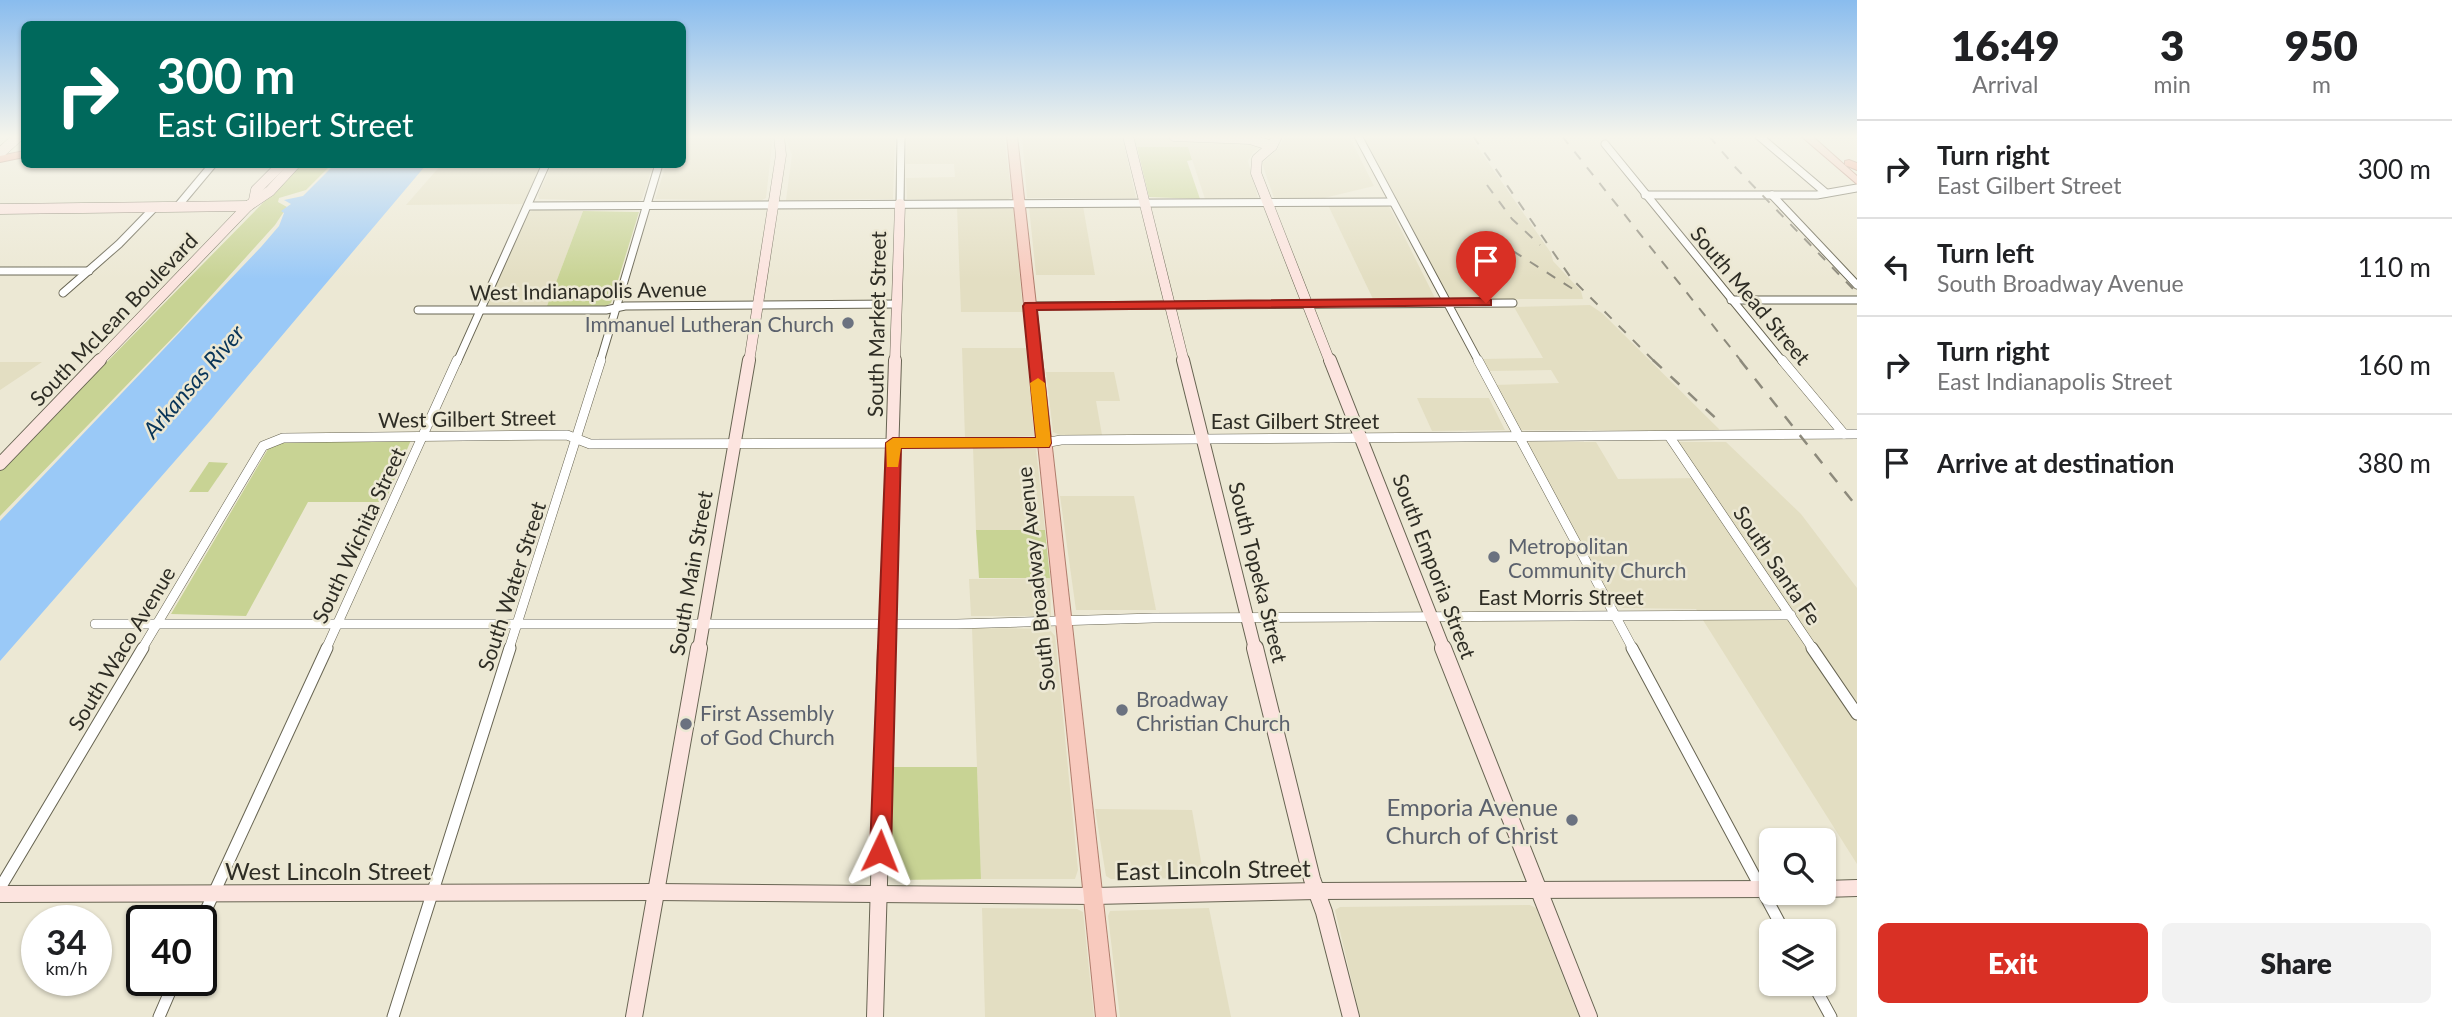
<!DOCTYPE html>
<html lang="en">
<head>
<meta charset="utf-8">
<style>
  :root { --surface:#fff; --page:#f2f2f2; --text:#202124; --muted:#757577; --line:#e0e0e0; --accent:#d93025 }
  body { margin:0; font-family:Lato,sans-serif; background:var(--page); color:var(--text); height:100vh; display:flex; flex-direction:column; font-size:26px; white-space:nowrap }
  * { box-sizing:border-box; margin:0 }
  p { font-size:23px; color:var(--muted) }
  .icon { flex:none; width:38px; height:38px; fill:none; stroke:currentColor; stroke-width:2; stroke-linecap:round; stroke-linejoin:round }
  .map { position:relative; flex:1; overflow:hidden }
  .panel { display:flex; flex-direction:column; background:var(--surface); width:595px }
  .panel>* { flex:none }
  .top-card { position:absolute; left:21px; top:21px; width:665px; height:147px; border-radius:10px; box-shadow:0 2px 5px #0004; background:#00695c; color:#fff; overflow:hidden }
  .fabs { position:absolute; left:1759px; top:828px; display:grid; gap:14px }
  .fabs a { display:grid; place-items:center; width:77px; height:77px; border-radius:10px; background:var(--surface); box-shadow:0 2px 5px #0004; font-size:35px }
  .speed { position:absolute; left:21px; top:905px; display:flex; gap:14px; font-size:35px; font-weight:700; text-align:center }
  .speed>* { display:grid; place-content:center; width:91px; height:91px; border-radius:50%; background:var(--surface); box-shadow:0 2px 5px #0004; line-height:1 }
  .speed small { font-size:18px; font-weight:400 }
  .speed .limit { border:4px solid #111; border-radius:10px; background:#fff; color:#111 }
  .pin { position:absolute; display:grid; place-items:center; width:60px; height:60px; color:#fff; margin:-72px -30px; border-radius:50% 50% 50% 0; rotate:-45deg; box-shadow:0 0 7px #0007 }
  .pin .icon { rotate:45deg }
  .me { position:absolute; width:77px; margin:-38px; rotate:2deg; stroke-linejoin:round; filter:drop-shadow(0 0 5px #0008) }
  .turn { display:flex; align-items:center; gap:24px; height:147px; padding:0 21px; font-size:32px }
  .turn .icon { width:91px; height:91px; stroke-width:2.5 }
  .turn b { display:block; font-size:49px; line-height:60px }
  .eta { display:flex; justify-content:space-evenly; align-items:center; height:119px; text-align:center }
  .eta b { font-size:42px; font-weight:800; line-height:49px }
  .cta { display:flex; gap:14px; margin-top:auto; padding:14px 21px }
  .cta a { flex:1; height:80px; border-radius:10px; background:var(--accent); color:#fff; font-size:28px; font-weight:800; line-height:80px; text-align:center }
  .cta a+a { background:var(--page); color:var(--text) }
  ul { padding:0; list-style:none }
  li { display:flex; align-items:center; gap:21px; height:98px; padding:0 21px; border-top:2px solid var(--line) }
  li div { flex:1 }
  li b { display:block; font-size:26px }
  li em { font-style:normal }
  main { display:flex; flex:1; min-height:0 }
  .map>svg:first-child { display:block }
  .built { fill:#e3dec2 }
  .green { fill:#c8d394 }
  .water { fill:#9ac9f7 }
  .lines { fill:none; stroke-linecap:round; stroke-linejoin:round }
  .street-far2-casing { stroke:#676452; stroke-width:9 }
  .street-far1-casing { stroke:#676452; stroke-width:10 }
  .street-casing { stroke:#676452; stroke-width:13 }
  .secondary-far2-casing { stroke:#676452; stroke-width:11 }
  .secondary-far1-casing { stroke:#676452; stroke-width:14 }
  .secondary-casing { stroke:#676452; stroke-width:18 }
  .primary-casing { stroke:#af7c6c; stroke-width:2 }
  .highway-casing { stroke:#af7c6c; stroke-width:2 }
  .street-far2 { stroke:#fff; stroke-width:7 }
  .street-far1 { stroke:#fff; stroke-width:9 }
  .street { stroke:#fff; stroke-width:11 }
  .secondary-far2 { stroke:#fce4df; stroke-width:10 }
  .secondary-far1 { stroke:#fce4df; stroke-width:12 }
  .secondary { stroke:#fce4df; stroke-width:16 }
  .primary { fill:#f8cabe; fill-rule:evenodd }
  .highway { fill:#f4a693; fill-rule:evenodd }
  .rail-far1 { stroke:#8d8a7c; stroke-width:2; stroke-dasharray:10 10; stroke-linecap:butt }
  .rail { stroke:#8d8a7c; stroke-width:2.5; stroke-dasharray:12 12; stroke-linecap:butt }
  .route { fill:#d93025; stroke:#8d1f18; stroke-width:2 }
  .slow { fill:#f59e0b }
  .worship-dot { fill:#6b7280; stroke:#ece8d4; stroke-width:2.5 }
  .labels { text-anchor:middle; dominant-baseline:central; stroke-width:5; stroke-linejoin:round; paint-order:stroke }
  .street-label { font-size:21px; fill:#2e2d25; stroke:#ece8d4 }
  .worship-label { font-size:21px; fill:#5b616d; stroke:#ece8d4; text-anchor:start }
  .water-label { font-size:23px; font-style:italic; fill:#073458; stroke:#ece8d4 }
  .near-worship-label { font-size:24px; fill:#5b616d; stroke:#ece8d4; text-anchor:end }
  .near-street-label { font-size:24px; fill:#2e2d25; stroke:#ece8d4 }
</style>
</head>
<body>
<main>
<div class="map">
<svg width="1857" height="1017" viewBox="0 0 1857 1017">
  <rect width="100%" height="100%" fill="#ece8d4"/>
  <g class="built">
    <path d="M683,136H773L766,198L760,201L655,199L666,165L682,164Z"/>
    <path d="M785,136H895L893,199L786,200L792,155Z"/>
    <path d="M907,136H1004L1012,197L1007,200L907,199L906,178L955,177L954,164H906Z"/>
    <path d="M1022,136H1122L1136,198H1027Z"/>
    <path d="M1133,136L1236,140L1262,146L1253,152L1248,161L1258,198L1205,199L1188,147H1137Z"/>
    <path d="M1285,136H1349L1374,186L1324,198H1274L1262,163L1279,148Z"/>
    <path d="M1361,136H1470L1551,253L1553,261L1581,291L1583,299H1455L1446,295Z"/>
    <path d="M441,165H542L523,204L406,205Z"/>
    <path d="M552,165V164L653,165L642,199L637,202L539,199L538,195Z"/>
    <path d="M1328,205H1386L1390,208L1435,298L1373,299Z"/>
    <path d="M1083,206L1095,275H1036L1029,207Z"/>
    <path d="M957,207L1014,209L1023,312H961Z"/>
    <path d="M534,210L583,211L547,306L487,305L527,213Z"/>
    <path d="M1590,305L1602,313L1721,431L1519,430L1495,385L1559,383L1551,370L1487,371L1480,359L1543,358L1514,307Z"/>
    <path d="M962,348H1026L1035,436L965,439Z"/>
    <path d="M0,362H42L0,390Z"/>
    <path d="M1046,372H1114L1120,401H1096L1102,435H1060L1053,432Z"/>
    <path d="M1417,398H1489L1505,430L1432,431Z"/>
    <path d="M1530,442H1596L1618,479L1701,478L1679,442H1726L1801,514L1857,588V864L1696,609L1623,608L1613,603L1527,444Z"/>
    <path d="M973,448L1036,449L1045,530H976Z"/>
    <path d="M1060,496H1134L1156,610H1076Z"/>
    <path d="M1050,578L1051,616H971L969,579Z"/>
    <path d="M972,628L1049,629L1055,636L1078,870L1075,879H981Z"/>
    <path d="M1095,809L1192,810L1204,878L1111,879L1106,876Z"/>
    <path d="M1530,905L1536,908L1579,1017H1360L1335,910L1340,907Z"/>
    <path d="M982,908L1077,909L1083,912L1094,1017H985Z"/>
    <path d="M1209,908L1231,1017H1120L1108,916L1110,911Z"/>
  </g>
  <g class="green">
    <path d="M1137,147H1188L1192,160L1187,161L1200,199L1149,197Z"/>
    <path d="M300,165H331L306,190L279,198L278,202L287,207L275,225L182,328L0,516V471Z"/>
    <path d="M583,211L639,212L611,303L604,307L547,306Z"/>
    <path d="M411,440L385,502H308L246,616L171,614L268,449L277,442Z"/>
    <path d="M209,462L228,463L208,492H189Z"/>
    <path d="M976,530H1045L1050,578H979Z"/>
    <path d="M891,767H977L981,879L895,880L890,877Z"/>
  </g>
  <path class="water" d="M334,165H426L209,422L0,661V521L261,247L279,226L284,213L281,211L291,204L284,200L303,196Z"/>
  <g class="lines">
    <g class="street-far2-casing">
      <g id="street-far2">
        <path d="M1358,136L1479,362"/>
        <path d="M1759,136L1826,193"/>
        <path d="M1605,144L1783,362"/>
        <path d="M1645,195H1817L1857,188"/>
        <path d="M1772,195L1857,285"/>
        <path d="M900,204L901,136"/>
        <path d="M528,206L1393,202"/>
        <path d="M177,207L213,164"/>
        <path d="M0,271H89"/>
        <path d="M63,293L119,244L155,207"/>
        <path d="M1731,300H1857"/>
        <path d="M1029,306L1513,303"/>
        <path d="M418,310H606L625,306L897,304"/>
        <path d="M457,362L546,164"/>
        <path d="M600,362L659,164"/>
      </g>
    </g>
    <g class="street-far1-casing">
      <g id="street-far1">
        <path d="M1478,360L1633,649"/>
        <path d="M1782,360L1844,434"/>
        <path d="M1669,436L1813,649"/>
        <path d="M95,624H957L1153,618L1791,615"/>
        <path d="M142,649L263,446L283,438L567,435L590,444L1044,443L1061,440L1857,434"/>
        <path d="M326,649L457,360"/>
        <path d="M509,649L601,360"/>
      </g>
    </g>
    <g class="street-casing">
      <g id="street">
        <path d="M1632,648L1784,931"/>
        <path d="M1812,648L1857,714"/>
        <path d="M0,888L143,648"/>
        <path d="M201,921L327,648"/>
        <path d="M1813,984L1831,1017"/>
        <path d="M159,1017L175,980"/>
        <path d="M393,1017L510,648"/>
      </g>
    </g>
    <g class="secondary-far2-casing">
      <g id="secondary-far2">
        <path d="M1128,136L1184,362"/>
        <path d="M1174,136L1250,139L1272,146"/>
        <path d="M1277,136L1272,146L1257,159L1256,173L1330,362"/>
        <path d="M0,153L19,136"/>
        <path d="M254,200L256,190L282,164"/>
        <path d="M0,209L248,206"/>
        <path d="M98,362L248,206L270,191L295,164"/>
        <path d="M749,362L781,155L779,136"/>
        <path d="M895,362L900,204"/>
      </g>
    </g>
    <g class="secondary-far1-casing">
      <g id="secondary-far1">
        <path d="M1183,360L1255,649"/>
        <path d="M1330,360L1444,649"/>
        <path d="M0,464L100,360"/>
        <path d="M699,649L749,360"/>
        <path d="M886,649L895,360"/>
      </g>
    </g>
    <g class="secondary-casing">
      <g id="secondary">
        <path d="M1255,648L1312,879L1324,912L1351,1017"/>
        <path d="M1443,648L1589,1017"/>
        <path d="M1824,889L1857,888"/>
        <path d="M0,894L656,892L1094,896L1317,891L1771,889"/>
        <path d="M634,1017L699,648"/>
        <path d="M875,1017L886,648"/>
      </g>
    </g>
    <g class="primary-casing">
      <g id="primary">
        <path d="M1007,136H1017L1116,1017H1096Z"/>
        <path d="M1801,136H1812L1857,176V184Z"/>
      </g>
    </g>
    <g class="highway-casing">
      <g id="highway">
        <path d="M24,151V157L0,162V156Z"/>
        <path d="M1849,160L1857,163V170L1845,165V161Z"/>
      </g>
    </g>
    <use href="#street-far2" class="street-far2"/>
    <use href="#street-far1" class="street-far1"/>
    <use href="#street" class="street"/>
    <use href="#secondary-far2" class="secondary-far2"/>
    <use href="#secondary-far1" class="secondary-far1"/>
    <use href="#secondary" class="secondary"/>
    <use href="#primary" class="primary"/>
    <use href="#highway" class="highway"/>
    <g class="rail-far1">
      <path d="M1473,136L1571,278L1655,362"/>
      <path d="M1562,136L1742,362"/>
      <path d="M1709,136L1736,168L1857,293"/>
      <path d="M1487,185L1512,219L1540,245"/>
      <path d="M1513,251L1576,291"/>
    </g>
    <g class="rail">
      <path d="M1653,360L1722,424"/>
      <path d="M1740,360L1857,507"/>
    </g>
  </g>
  <linearGradient id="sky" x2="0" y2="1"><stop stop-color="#89bcee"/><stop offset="0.49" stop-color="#f6f5ec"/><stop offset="1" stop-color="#f6f5ec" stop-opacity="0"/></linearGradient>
  <rect width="1857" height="279" fill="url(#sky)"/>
  <path class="route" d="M1486,298L1491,300V305L1037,310L1051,443L1049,447L901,448L891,851L888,858L880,861L873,858L870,851L886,443L893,438H1036L1023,306L1025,303Z"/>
  <path class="slow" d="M1038,378L1045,383L1051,443L1049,447L901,448L898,467H887L886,443L893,438H1036L1030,383Z"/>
  <g class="worship-dot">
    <circle cx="848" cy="323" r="7"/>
    <circle cx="1494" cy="557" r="7"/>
    <circle cx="1122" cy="710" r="7"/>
    <circle cx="686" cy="724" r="7"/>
    <circle cx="1572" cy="820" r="7"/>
  </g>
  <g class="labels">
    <g class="street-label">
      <text transform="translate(588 290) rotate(-1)">West Indianapolis Avenue</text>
      <text transform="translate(1751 295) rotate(50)">South Mead Street</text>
      <text transform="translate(113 319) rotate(-46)">South McLean Boulevard</text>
      <text transform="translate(876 324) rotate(-89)">South Market Street</text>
      <text transform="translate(467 418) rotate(-1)">West Gilbert Street</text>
      <text x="1295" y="420">East Gilbert Street</text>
      <text transform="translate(358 535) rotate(-65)">South Wichita Street</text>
      <text transform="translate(1778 565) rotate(56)">South Santa Fe</text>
      <text transform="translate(1435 566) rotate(69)">South Emporia Street</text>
      <text transform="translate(1259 572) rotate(76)">South Topeka Street</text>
      <text transform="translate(690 573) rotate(-80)">South Main Street</text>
      <text transform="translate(1035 579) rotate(-96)">South Broadway Avenue</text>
      <text transform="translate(511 586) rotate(-72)">South Water Street</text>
      <text x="1561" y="596">East Morris Street</text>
      <text transform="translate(121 648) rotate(-59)">South Waco Avenue</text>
    </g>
    <g class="worship-label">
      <text x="834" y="323" text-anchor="end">Immanuel Lutheran Church</text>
      <text x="1508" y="545">Metropolitan<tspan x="1508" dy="24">Community Church</tspan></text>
      <text x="1136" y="698">Broadway<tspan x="1136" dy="24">Christian Church</tspan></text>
      <text x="700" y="712">First Assembly<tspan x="700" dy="24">of God Church</tspan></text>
    </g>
    <g class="water-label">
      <text transform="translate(193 381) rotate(-49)">Arkansas River</text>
    </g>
    <g class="near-worship-label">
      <text x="1558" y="806">Emporia Avenue<tspan x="1558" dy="28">Church of Christ</tspan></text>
    </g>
    <g class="near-street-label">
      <text transform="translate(1213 869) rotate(-1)">East Lincoln Street</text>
      <text x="328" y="870">West Lincoln Street</text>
    </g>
  </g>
</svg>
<div class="fabs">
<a><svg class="icon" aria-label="search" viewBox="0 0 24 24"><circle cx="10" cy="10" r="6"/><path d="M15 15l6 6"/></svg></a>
<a><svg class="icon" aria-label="layers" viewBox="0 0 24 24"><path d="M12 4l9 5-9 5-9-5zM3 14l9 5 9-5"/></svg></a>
</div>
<div class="speed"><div>34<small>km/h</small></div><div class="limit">40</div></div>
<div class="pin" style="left:1486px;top:303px;background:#d93025"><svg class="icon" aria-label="arrive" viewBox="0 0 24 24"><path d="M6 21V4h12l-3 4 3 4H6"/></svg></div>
<svg class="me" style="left:880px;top:851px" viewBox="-20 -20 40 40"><path d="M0-17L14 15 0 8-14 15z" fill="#d93025" stroke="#fff" stroke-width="4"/></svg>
<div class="top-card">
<div class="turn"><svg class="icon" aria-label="right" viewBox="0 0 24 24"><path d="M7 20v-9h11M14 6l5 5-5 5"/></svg><div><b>300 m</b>East Gilbert Street</div></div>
</div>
</div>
<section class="panel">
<div class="eta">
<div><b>16:49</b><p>Arrival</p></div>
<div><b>3</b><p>min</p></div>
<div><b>950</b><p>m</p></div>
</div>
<ul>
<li><svg class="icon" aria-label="right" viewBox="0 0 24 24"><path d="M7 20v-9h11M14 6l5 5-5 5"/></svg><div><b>Turn right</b><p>East Gilbert Street</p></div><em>300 m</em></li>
<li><svg class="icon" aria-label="left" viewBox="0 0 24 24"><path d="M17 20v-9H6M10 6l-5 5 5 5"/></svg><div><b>Turn left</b><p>South Broadway Avenue</p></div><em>110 m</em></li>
<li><svg class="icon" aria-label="right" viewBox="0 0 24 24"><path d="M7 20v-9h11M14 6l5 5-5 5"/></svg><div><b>Turn right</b><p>East Indianapolis Street</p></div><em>160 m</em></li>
<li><svg class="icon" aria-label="arrive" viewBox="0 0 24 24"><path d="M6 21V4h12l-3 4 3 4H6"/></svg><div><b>Arrive at destination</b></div><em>380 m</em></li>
</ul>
<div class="cta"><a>Exit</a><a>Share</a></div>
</section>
</main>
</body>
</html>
